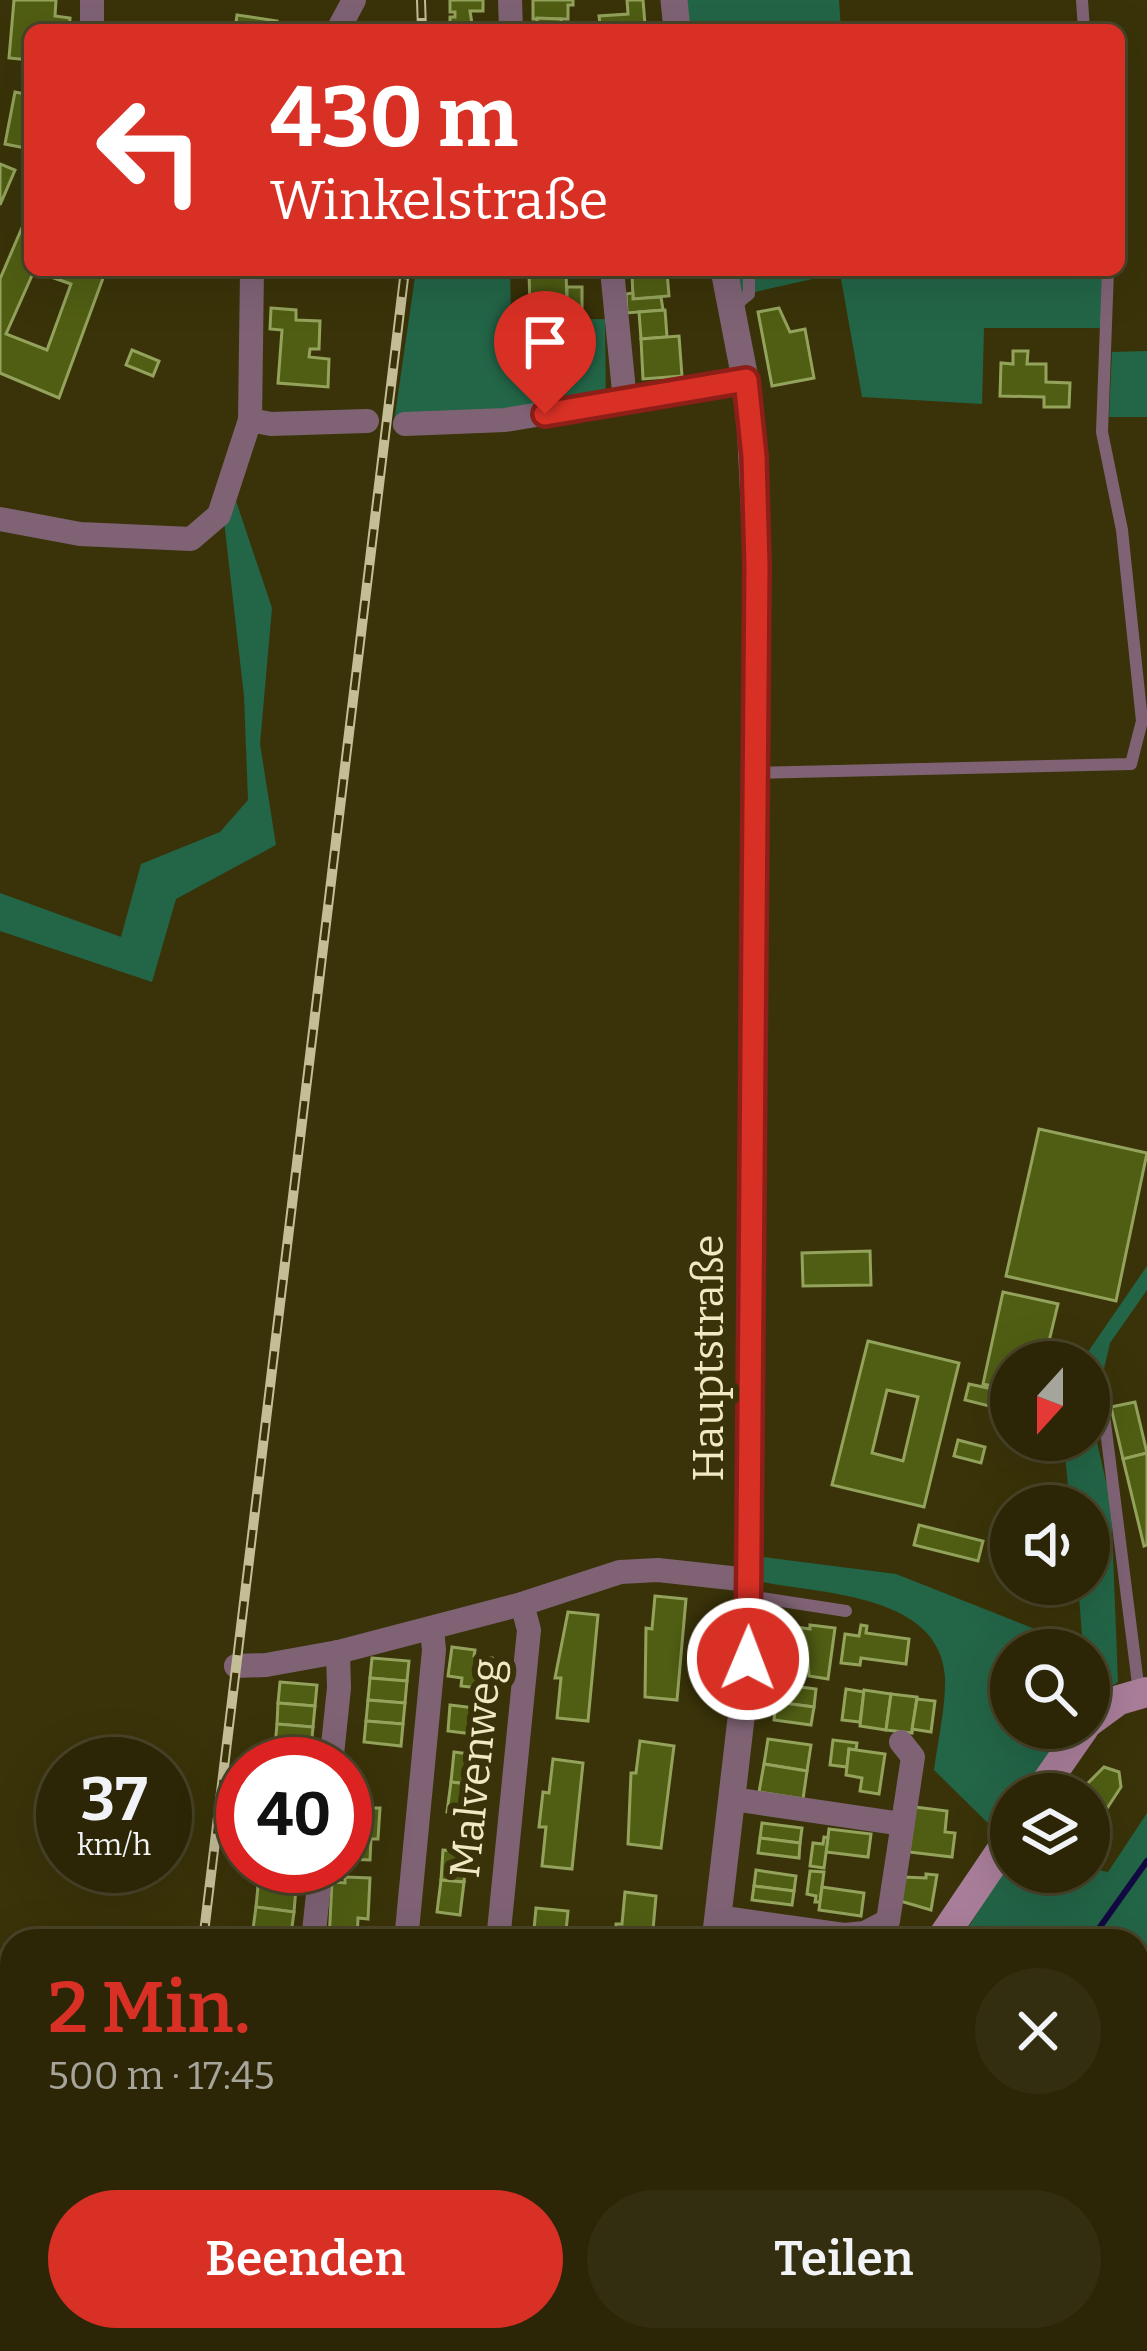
<!DOCTYPE html>
<html lang="de">
<head>
<meta charset="utf-8">
<style>
  :root { --surface:#2c2607; --page:#342e11; --text:#f1f3f6; --muted:#a6a59b; --line:#484328; --accent:#d93025 }
  body { margin:0; font-family:Bitter,serif; background:var(--page); color:var(--text); height:100vh; display:flex; flex-direction:column; font-size:45px; white-space:nowrap }
  * { box-sizing:border-box; margin:0 }
  p { font-size:39px; color:var(--muted) }
  .icon { flex:none; width:66px; height:66px; fill:none; stroke:currentColor; stroke-width:2; stroke-linecap:round; stroke-linejoin:round }
  .map { position:relative; flex:1; overflow:hidden }
  .sheet { position:absolute; left:0px; top:1929px; width:1149px; height:423px; display:flex; flex-direction:column; background:var(--surface); border-radius:36px 36px 0 0; box-shadow:0 12px 48px #0002,0 0 0 3px var(--line) }
  .sheet>* { flex:none }
  .guide { position:absolute; left:24px; top:24px; width:1101px; height:252px; border-radius:18px; box-shadow:0 12px 48px #0002,0 0 0 3px var(--line); background:#d93025; color:#fff; overflow:hidden }
  .needle { width:78px; rotate:201deg }
  .fabs { position:absolute; left:990px; top:1341px; display:grid; gap:24px }
  .fabs a { display:grid; place-items:center; width:120px; height:120px; border-radius:50%; background:var(--surface); box-shadow:0 12px 48px #0002,0 0 0 3px var(--line); font-size:60px }
  .speed { position:absolute; left:36px; top:1737px; display:flex; gap:24px; font-size:60px; font-weight:700; text-align:center }
  .speed>* { display:grid; place-content:center; width:156px; height:156px; border-radius:50%; background:var(--surface); box-shadow:0 12px 48px #0002,0 0 0 3px var(--line); line-height:1 }
  .speed small { font-size:30px; font-weight:400 }
  .speed .limit { border:18px solid #d22; background:#fff; color:#111 }
  .pin { position:absolute; display:grid; place-items:center; width:102px; height:102px; color:#fff; margin:-123px -51px; border-radius:50% 50% 50% 0; rotate:-45deg; box-shadow:0 0 12px #0007 }
  .pin .icon { rotate:45deg }
  .me { position:absolute; width:132px; margin:-66px; rotate:1deg; stroke-linejoin:round; filter:drop-shadow(0 0 9px #0008) }
  .turn { display:flex; align-items:center; gap:42px; height:252px; padding:0 48px; font-size:54px }
  .turn .icon { width:156px; height:156px; stroke-width:2.5 }
  .turn b { display:block; font-size:84px; line-height:102px }
  .round { display:grid; place-items:center; flex:none; width:126px; height:126px; border-radius:63px; background:var(--page) }
  .overview { display:flex; align-items:center; justify-content:space-between; height:204px; padding:0 48px }
  h1 { font-size:72px; font-weight:600; line-height:90px; color:var(--accent) }
  .primary-button { display:flex; gap:24px; margin-top:auto; padding:24px 48px }
  .primary-button a { flex:1; height:138px; border-radius:72px; background:var(--accent); color:#fff; font-size:48px; font-weight:600; line-height:138px; text-align:center }
  .primary-button a+a { background:var(--page); color:var(--text) }
  .map>svg:first-child { display:block }
  .green { fill:#236547 }
  .lines { fill:none; stroke-linecap:round; stroke-linejoin:round }
  .stream { stroke:#130a43; stroke-width:6 }
  .building { fill:#505e13; stroke:#93a35c; stroke-width:3; fill-rule:evenodd }
  .service { stroke:#7f6375; stroke-width:12 }
  .minor { stroke:#7f6375; stroke-width:24 }
  .tertiary { stroke:#7f6375; stroke-width:27 }
  .secondary { stroke:#a97e9a; stroke-width:30 }
  .rail-casing { stroke:#c4be97; stroke-width:10 }
  .rail { stroke:#3a3309; stroke-width:6; stroke-dasharray:18; stroke-linecap:butt }
  .route-casing { stroke:#8d1f18; stroke-width:30 }
  .route { stroke:#d93025; stroke-width:21 }
  .labels { text-anchor:middle; dominant-baseline:central; stroke-width:12; stroke-linejoin:round; paint-order:stroke }
  .street-label { font-size:42px; fill:#efe9c4; stroke:#3a3309 }
</style>
</head>
<body>
<div class="map">
<svg width="1147" height="2351" viewBox="0 0 1147 2351">
  <rect width="100%" height="100%" fill="#3a3309"/>
  <g class="green">
    <path d="M686,0H839L841,30H690Z"/>
    <path d="M416,270H510L511,320L605,319L606,413L449,434L393,429Z"/>
    <path d="M732,270H1103L1102,328H984L982,404L862,397L840,273L741,295Z"/>
    <path d="M1147,351V417H1109L1112,352Z"/>
    <path d="M233,492L272,608L260,744L276,845L176,899L152,982L0,931V893L121,937L141,864L220,832L248,800L244,696L224,521Z"/>
    <path d="M1147,1266V1290L1110,1343L1092,1421L1111,1503L1118,1682L1089,1702V1650H1011V1728H1069L1023,1794H1011V1811L997,1832L934,1770C938,1740 946,1706 945,1677C940,1595 825,1594 762,1582L763,1557L896,1574L1083,1648L1078,1584H1089V1506H1070L1065,1455L1068,1440H1089V1362H1081Z"/>
    <path d="M1147,1813V2351H714L639,2340H1137V1941H960L1011,1858V1872H1089V1868L1108,1872Z"/>
  </g>
  <g class="lines">
    <g class="stream">
      <path d="M1090,1941L1147,1861"/>
      <path d="M1137,2069L1147,2079"/>
      <path d="M1137,2227L1147,2213"/>
      <path d="M963,2351L990,2340"/>
    </g>
  </g>
  <g class="building">
    <path d="M14,0H56L55,16L70,18L69,30H30V60L9,58Z"/>
    <path d="M450,0H483V11H470L473,30H450V17H455V12H450Z"/>
    <path d="M533,0H573V5H568V19H533Z"/>
    <path d="M627,0H643L645,24L652,23V30H595L594,24H600L599,16L628,14Z"/>
    <path d="M237,15L277,21L276,30H235Z"/>
    <path d="M537,18L561,19V30H537Z"/>
    <path d="M15,92L30,95V149L5,144Z"/>
    <path d="M0,164L15,170L0,205Z"/>
    <path d="M27,216L30,270H106L59,398L0,373V279ZM34,271L71,284L47,350L6,334Z"/>
    <path d="M566,271L567,306L530,307L529,272Z"/>
    <path d="M667,272L669,296L633,299L632,274Z"/>
    <path d="M567,287H582V313H563V306H567Z"/>
    <path d="M633,293V299L661,297L663,310L627,313L626,294Z"/>
    <path d="M271,308L296,310V320L320,321L319,349H310L309,357L329,359L328,387L278,383L282,330L270,329Z"/>
    <path d="M779,308L790,332L805,329L814,378L772,386L758,312Z"/>
    <path d="M665,310L667,337L641,339L639,312Z"/>
    <path d="M679,336L682,376L643,379L641,339Z"/>
    <path d="M132,350L159,361L153,376L126,365Z"/>
    <path d="M1013,351H1028L1027,364H1046V382L1070,383L1069,407H1044V397L1000,396L1001,363L1013,364Z"/>
    <path d="M1039,1129L1147,1153L1116,1301L1006,1276Z"/>
    <path d="M870,1251L871,1285L803,1286L802,1253Z"/>
    <path d="M1003,1292L1058,1304L1044,1362H1011V1390L983,1384Z"/>
    <path d="M868,1341L959,1363L924,1507L832,1485ZM887,1390L918,1397L903,1461L872,1453Z"/>
    <path d="M969,1384L997,1390L993,1407L965,1400Z"/>
    <path d="M1135,1402L1147,1453L1123,1459L1111,1407Z"/>
    <path d="M958,1440L985,1447L981,1463L954,1456Z"/>
    <path d="M1147,1453V1545L1144,1546L1123,1459Z"/>
    <path d="M919,1525L983,1541L978,1561L914,1545Z"/>
    <path d="M655,1596L686,1599L677,1700L645,1697L646,1628L652,1629Z"/>
    <path d="M568,1612L598,1615L588,1721L557,1718L561,1678H555Z"/>
    <path d="M810,1625L835,1628L828,1679L809,1676L808,1658L784,1655L788,1626L810,1629Z"/>
    <path d="M861,1625L867,1626L866,1633L909,1639L906,1664L861,1658L860,1665L841,1663L845,1634L859,1636Z"/>
    <path d="M452,1647L475,1650L474,1656L492,1658L488,1689L461,1686L462,1678L448,1676Z"/>
    <path d="M372,1658L409,1661L407,1681L370,1678Z"/>
    <path d="M370,1678L407,1681L405,1703L368,1700Z"/>
    <path d="M280,1682L317,1685L315,1706L278,1703Z"/>
    <path d="M778,1684L816,1689L814,1707L776,1702Z"/>
    <path d="M846,1689L864,1692L860,1722L842,1720Z"/>
    <path d="M864,1690L891,1694L886,1730L860,1726Z"/>
    <path d="M891,1694L917,1697L912,1733L886,1730Z"/>
    <path d="M917,1699L935,1701L931,1732L912,1729Z"/>
    <path d="M368,1700L405,1703L403,1724L366,1721Z"/>
    <path d="M776,1702L814,1707L811,1725L774,1720Z"/>
    <path d="M278,1703L315,1706L313,1727L277,1724Z"/>
    <path d="M450,1705L484,1709L481,1735L448,1731Z"/>
    <path d="M366,1721L403,1724L401,1746L364,1742Z"/>
    <path d="M277,1724L313,1727L311,1749L275,1746Z"/>
    <path d="M768,1739L811,1745L807,1771L764,1764Z"/>
    <path d="M833,1740L857,1743L856,1750L849,1749L847,1767L830,1765Z"/>
    <path d="M640,1741L674,1746L661,1848L628,1844L631,1773H636Z"/>
    <path d="M275,1746L311,1749L310,1764H274Z"/>
    <path d="M849,1749L885,1754L879,1794L860,1791L862,1778L846,1775Z"/>
    <path d="M454,1752L478,1755L475,1785L451,1782Z"/>
    <path d="M553,1759L583,1763L572,1869L542,1866L546,1827H539L543,1792L549,1793Z"/>
    <path d="M764,1764L807,1771L803,1799L759,1792Z"/>
    <path d="M1104,1767L1119,1772L1121,1787L1089,1836V1794H1077Z"/>
    <path d="M451,1782L475,1785L471,1815L447,1812Z"/>
    <path d="M345,1799L370,1800L369,1808H380L378,1839H371L370,1860L345,1859Z"/>
    <path d="M915,1807L947,1811L945,1832L955,1833L952,1857L909,1852Z"/>
    <path d="M762,1823L802,1828L800,1843L760,1838Z"/>
    <path d="M829,1829L871,1834L868,1857L826,1852Z"/>
    <path d="M824,1837L828,1838L824,1868L810,1866L813,1843L823,1844Z"/>
    <path d="M760,1838L800,1843L799,1858L758,1853Z"/>
    <path d="M443,1850L467,1852L464,1882L441,1880Z"/>
    <path d="M259,1866H300L296,1888L258,1886Z"/>
    <path d="M756,1870L796,1876L794,1891L754,1886Z"/>
    <path d="M810,1871L824,1872L820,1902H815L816,1896L807,1894Z"/>
    <path d="M926,1874L937,1875L931,1910L900,1901L904,1877L926,1878Z"/>
    <path d="M345,1877L370,1878L368,1919L358,1918L357,1941H329L332,1882L345,1883Z"/>
    <path d="M441,1880L464,1882L460,1915L437,1912Z"/>
    <path d="M258,1886L296,1888L294,1912L256,1907Z"/>
    <path d="M754,1886L794,1891L792,1905L752,1900Z"/>
    <path d="M822,1887L864,1893L861,1916L819,1910Z"/>
    <path d="M625,1892L656,1896L652,1941H615L616,1924H622Z"/>
    <path d="M256,1907L294,1912L291,1934L253,1929Z"/>
    <path d="M536,1908L568,1911L565,1941H528L533,1940Z"/>
  </g>
  <g class="lines">
    <g class="service">
      <path d="M1082,0L1084,30"/>
      <path d="M733,307L749,294V270"/>
      <path d="M756,773L1131,764L1142,721L1122,530L1102,432L1108,270"/>
      <path d="M1104,1415L1139,1692"/>
      <path d="M749,1596L846,1611"/>
    </g>
    <g class="minor">
      <path d="M510,0L511,30"/>
      <path d="M92,30V0"/>
      <path d="M338,30L354,0"/>
      <path d="M252,270L250,420L271,424L367,421"/>
      <path d="M612,270L625,401"/>
      <path d="M405,424L505,420L746,380"/>
      <path d="M0,519L80,534L191,539L219,515L250,420"/>
      <path d="M236,1666L266,1665L338,1652L522,1604L620,1572L658,1570L749,1580"/>
      <path d="M331,1764L339,1688L338,1652"/>
      <path d="M733,1799L902,1824"/>
      <path d="M717,1917L844,1935L865,1933L888,1921L913,1757L901,1742"/>
      <path d="M313,1941L321,1866"/>
      <path d="M406,1941L434,1650L432,1628"/>
      <path d="M498,1941L529,1630L522,1604"/>
      <path d="M267,2340V2351"/>
      <path d="M315,2351L338,2340"/>
      <path d="M572,2351L582,2340"/>
    </g>
    <g class="tertiary">
      <path d="M674,0L677,30"/>
      <path d="M715,1941L748,1659L757,566L749,399L724,270"/>
    </g>
    <g class="secondary">
      <path d="M1089,1722L1119,1700L1147,1692"/>
      <path d="M1038,1794L1084,1728"/>
      <path d="M940,1941L1011,1836"/>
      <path d="M618,2351L619,2340"/>
    </g>
    <g class="rail-casing">
      <g id="rail">
        <path d="M421,0L422,30"/>
        <path d="M203,1941L405,270"/>
        <path d="M184,2340L185,2351"/>
      </g>
    </g>
    <use href="#rail" class="rail"/>
  </g>
  <g class="lines">
    <g class="route-casing">
      <path id="route" d="M545,414L746,380L754,456L757,566L748,1659"/>
    </g>
    <use href="#route" class="route"/>
  </g>
  <g class="labels">
    <g class="street-label">
      <text transform="translate(709 1358) rotate(-90)">Hauptstraße</text>
      <text transform="translate(476 1768) rotate(-84)">Malvenweg</text>
    </g>
  </g>
</svg>
<div class="fabs">
<a><svg class="needle" viewBox="-14 -14 28 28"><path d="M0-13l5 13h-10z" fill="#e53935"/><path d="M0 13l5-13h-10z" fill="#a6a59b"/></svg></a>
<a><svg class="icon" aria-label="sound" viewBox="0 0 24 24"><path d="M4 9h4l5-4v14l-5-4H4zM17 9q2 3 0 6"/></svg></a>
<a><svg class="icon" aria-label="search" viewBox="0 0 24 24"><circle cx="10" cy="10" r="6"/><path d="M15 15l6 6"/></svg></a>
<a><svg class="icon" aria-label="layers" viewBox="0 0 24 24"><path d="M12 4l9 5-9 5-9-5zM3 14l9 5 9-5"/></svg></a>
</div>
<div class="speed"><div>37<small>km/h</small></div><div class="limit">40</div></div>
<div class="pin" style="left:545px;top:414px;background:#d93025"><svg class="icon" aria-label="arrive" viewBox="0 0 24 24"><path d="M6 21V4h12l-3 4 3 4H6"/></svg></div>
<svg class="me" style="left:748px;top:1659px" viewBox="-20 -20 40 40"><circle r="17" fill="#d93025" stroke="#fff" stroke-width="3"/><path d="M0-11L8 9 0 5-8 9z" fill="#fff"/></svg>
<div class="guide">
<div class="turn"><svg class="icon" aria-label="left" viewBox="0 0 24 24"><path d="M17 20v-9H6M10 6l-5 5 5 5"/></svg><div><b>430 m</b>Winkelstraße</div></div>
</div>
<section class="sheet">
<div class="overview"><div><h1>2 Min.</h1><p>500 m · 17:45</p></div><a class="round"><svg class="icon" aria-label="close" viewBox="0 0 24 24"><path d="M6 6l12 12M18 6L6 18"/></svg></a></div>
<div class="primary-button"><a>Beenden</a><a>Teilen</a></div>
</section>
</div>
</body>
</html>
